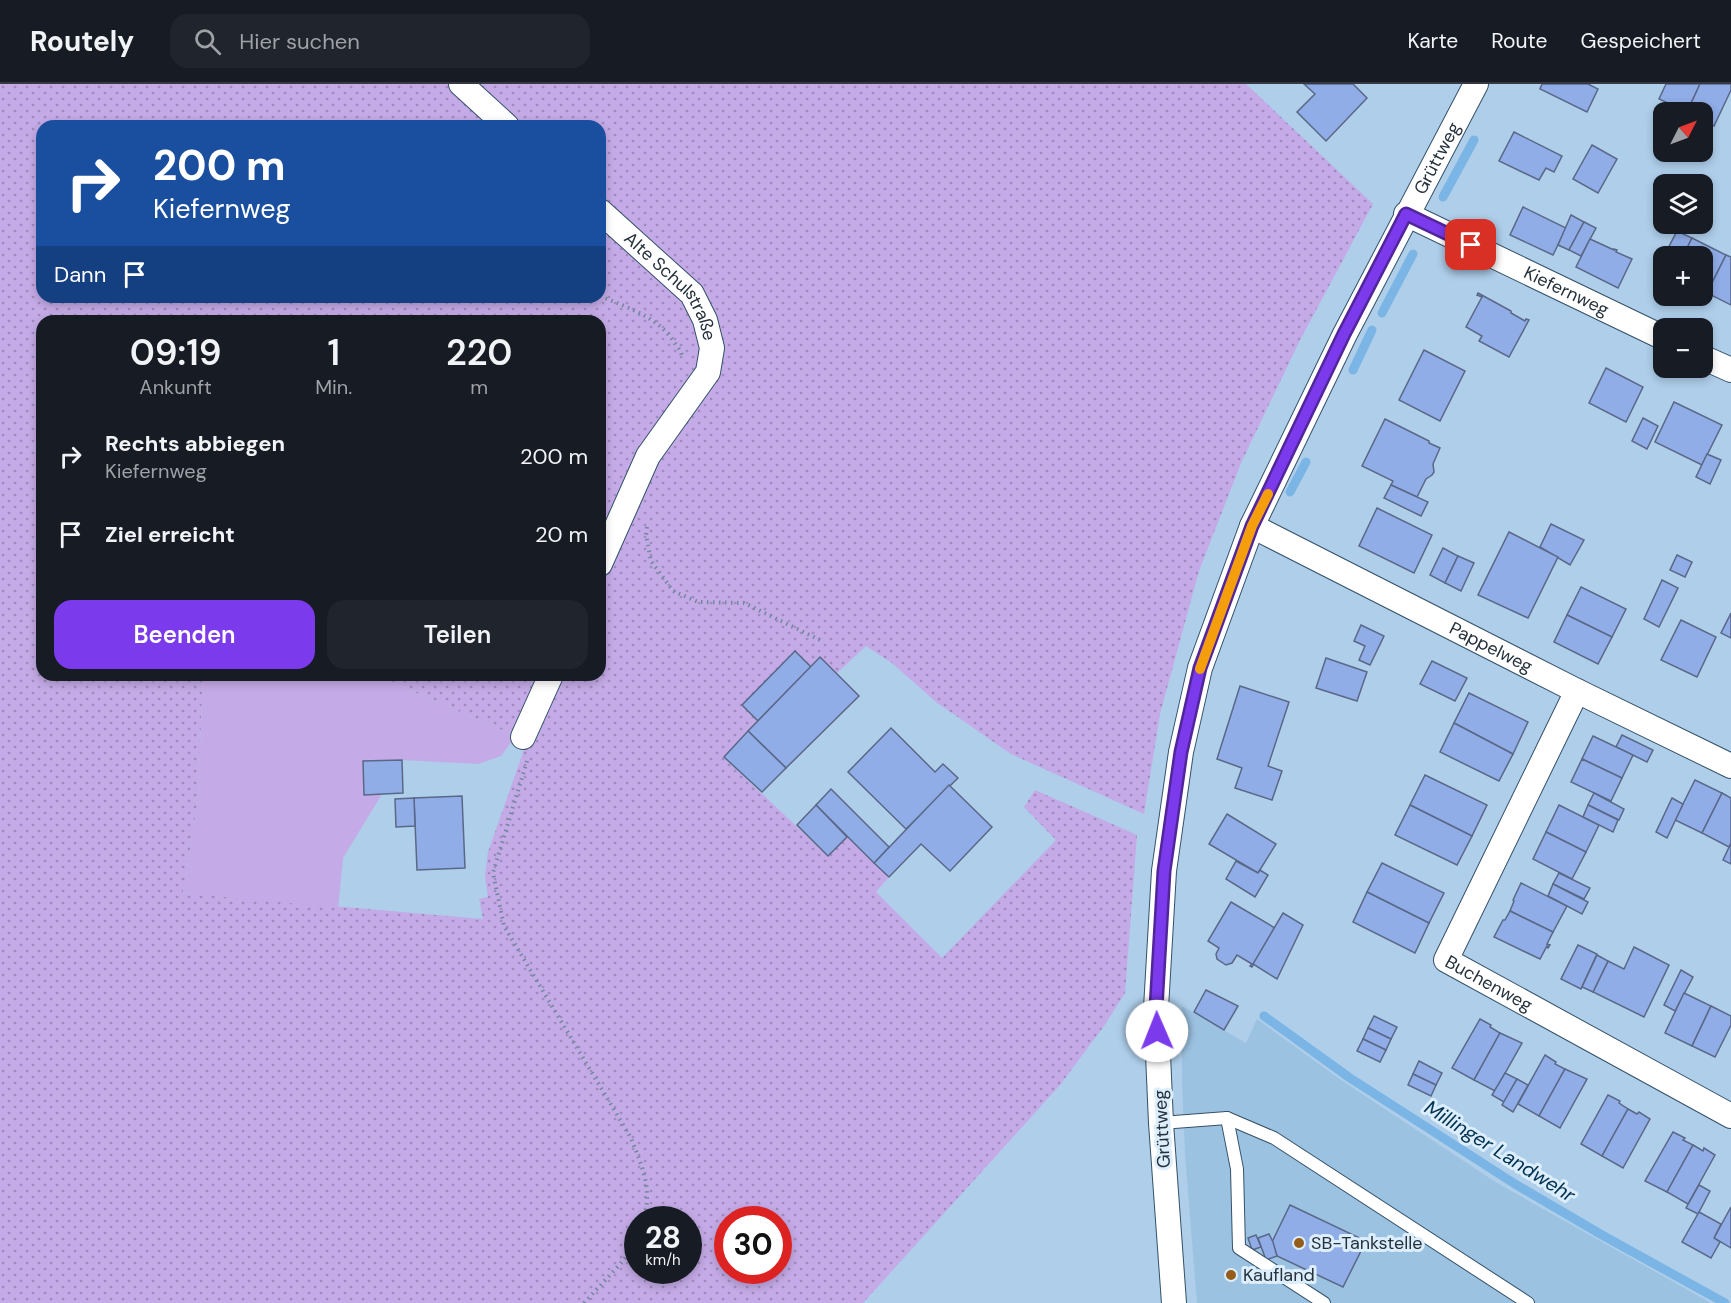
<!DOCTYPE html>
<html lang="de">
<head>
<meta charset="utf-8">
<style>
  :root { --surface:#171b24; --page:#20242c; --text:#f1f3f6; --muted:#9ea1a6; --line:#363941; --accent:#7c3aed }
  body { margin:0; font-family:"DM Sans",sans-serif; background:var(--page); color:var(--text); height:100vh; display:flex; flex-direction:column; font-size:22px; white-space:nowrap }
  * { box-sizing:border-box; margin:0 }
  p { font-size:20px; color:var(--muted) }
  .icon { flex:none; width:33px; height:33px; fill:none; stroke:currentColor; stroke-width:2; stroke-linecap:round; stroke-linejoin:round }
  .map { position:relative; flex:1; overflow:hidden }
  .panel { position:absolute; left:36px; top:231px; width:570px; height:366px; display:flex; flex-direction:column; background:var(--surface); border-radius:18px; box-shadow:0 3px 9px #0003 }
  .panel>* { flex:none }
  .guide { position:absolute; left:36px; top:36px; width:570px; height:183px; border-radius:18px; box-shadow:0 3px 9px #0003; background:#1a4fa0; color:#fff; overflow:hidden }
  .needle { width:39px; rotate:48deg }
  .fabs { position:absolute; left:1653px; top:18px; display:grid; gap:12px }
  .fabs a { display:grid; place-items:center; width:60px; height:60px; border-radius:12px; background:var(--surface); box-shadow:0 3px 9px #0003; font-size:30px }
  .speed { position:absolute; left:624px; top:1122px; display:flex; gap:12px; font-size:30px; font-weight:700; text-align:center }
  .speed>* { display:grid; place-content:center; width:78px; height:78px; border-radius:50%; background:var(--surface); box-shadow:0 3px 9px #0003; line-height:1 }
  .speed small { font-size:15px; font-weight:400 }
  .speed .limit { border:9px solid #d22; background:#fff; color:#111 }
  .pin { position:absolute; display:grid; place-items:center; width:51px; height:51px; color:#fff; margin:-26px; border-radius:12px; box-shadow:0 3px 9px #0006 }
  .me { position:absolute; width:66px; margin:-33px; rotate:359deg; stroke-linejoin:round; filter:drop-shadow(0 0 4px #0008) }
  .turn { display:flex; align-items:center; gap:21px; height:126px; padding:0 18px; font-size:27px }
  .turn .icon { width:78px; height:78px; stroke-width:2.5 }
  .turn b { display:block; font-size:42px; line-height:51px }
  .then { display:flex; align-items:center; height:57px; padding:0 18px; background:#0003; gap:12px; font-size:22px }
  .eta { display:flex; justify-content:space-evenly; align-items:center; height:102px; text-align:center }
  .eta b { font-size:36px; font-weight:600; line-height:42px }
  .cta { display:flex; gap:12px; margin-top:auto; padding:12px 18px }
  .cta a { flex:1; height:69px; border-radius:18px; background:var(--accent); color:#fff; font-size:24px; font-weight:600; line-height:69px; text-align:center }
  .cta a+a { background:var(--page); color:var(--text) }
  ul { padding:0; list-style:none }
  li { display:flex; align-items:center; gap:18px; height:78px; padding:0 18px }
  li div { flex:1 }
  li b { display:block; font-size:22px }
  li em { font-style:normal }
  header { display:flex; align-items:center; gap:36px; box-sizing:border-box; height:84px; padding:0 30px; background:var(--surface); border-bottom:2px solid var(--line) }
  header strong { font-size:28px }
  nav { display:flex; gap:33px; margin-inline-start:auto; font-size:21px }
  .search { width:420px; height:54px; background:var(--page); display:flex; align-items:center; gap:15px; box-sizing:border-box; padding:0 21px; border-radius:18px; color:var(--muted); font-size:22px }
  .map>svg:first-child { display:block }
  .built { fill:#9cc2e2 }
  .grass { fill:url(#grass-dots); fill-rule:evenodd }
  .garden { fill:#c4aae6 }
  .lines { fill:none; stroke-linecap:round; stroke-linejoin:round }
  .stream { stroke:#7bb5e5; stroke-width:9 }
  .building { fill:#90ade8; stroke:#596887; stroke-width:1.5 }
  .service-casing { stroke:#345168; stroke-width:14 }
  .minor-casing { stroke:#345168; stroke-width:26 }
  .path { stroke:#71889d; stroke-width:4; stroke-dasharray:1.5 4.5; stroke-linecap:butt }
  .service { stroke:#fff; stroke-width:12 }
  .minor { stroke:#fff; stroke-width:24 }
  .route-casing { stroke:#51269a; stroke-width:15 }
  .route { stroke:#7c3aed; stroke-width:10 }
  .slow { stroke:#f59e0b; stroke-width:10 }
  .poi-dot { fill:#965c1a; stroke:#dcedfb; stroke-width:2 }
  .labels { text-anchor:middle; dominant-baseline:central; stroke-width:6; stroke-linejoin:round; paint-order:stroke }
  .street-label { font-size:18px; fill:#25313c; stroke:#dcedfb }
  .poi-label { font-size:18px; fill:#25313c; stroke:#dcedfb; text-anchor:start }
  .water-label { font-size:20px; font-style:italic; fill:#033251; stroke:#dcedfb }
</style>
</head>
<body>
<header>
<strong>Routely</strong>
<div class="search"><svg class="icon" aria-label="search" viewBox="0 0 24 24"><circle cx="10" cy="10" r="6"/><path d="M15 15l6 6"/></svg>Hier suchen</div>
<nav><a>Karte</a><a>Route</a><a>Gespeichert</a></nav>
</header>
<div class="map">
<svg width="1731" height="1219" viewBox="0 0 1731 1219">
  <defs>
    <pattern id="grass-dots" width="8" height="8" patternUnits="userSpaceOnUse" patternTransform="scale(1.5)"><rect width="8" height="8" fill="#c4aae6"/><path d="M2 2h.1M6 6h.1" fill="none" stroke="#9f8bbc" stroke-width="1.8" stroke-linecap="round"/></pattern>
  </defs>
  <rect width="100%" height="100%" fill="#aeceea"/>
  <path class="built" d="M1182,922L1246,959L1257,935L1338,994L1497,1099L1711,1219H1197L1185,1070L1182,997Z"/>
  <g class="grass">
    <path d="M0,0H451L497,42H42V213H600V137L690,219L702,245L705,270L696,292L644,364L600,465V237H42V591H203L198,716L183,809L483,835L479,815L488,813L485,792L488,768L527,657L558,591H600V498L655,372L712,296L718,274L720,257L718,241L698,209L600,118V42H517L471,0H1246L1373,120L1299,258L1241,379L1199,487L1160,630L1144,730L1011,670L936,618L892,579L866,562L837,589L820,573L811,583L794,568L742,621L758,637L724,674L828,772L847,753L889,793L876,808L942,874L1056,756L1024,723L1035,706L1137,751L1125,909L1104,942L1060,1001L863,1219H0ZM638,1136H688V1186H638ZM728,1136H778V1186H728Z"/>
    <path d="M375,591H543L516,652Z"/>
  </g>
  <path class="garden" d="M203,591H375L516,652L501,672L478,680L402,676L363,677L364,710H382L343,774L338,824L183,809L198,716Z"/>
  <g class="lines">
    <g class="stream">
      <path d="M1443,113L1474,56"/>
      <path d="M1382,229L1413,170"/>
      <path d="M1353,286L1372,246"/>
      <path d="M1290,408L1306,378"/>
      <path d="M1264,932L1350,994L1515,1100L1602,1151L1725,1219"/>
    </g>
  </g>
  <g class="building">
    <path d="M1304,0H1353L1367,14L1326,57L1297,28L1315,10Z"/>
    <path d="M1542,0H1588L1598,5L1587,28L1540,5Z"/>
    <path d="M1666,0H1700L1687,28L1659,15Z"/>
    <path d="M1700,0H1731V6L1714,42L1702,36V28H1687Z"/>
    <path d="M1514,48L1562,72L1554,88L1546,84L1539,96L1499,77Z"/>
    <path d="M1592,61L1617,75L1598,109L1573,95Z"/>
    <path d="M1523,123L1566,144L1553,171L1510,151Z"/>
    <path d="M1571,131L1584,138L1569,166L1558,161Z"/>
    <path d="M1584,138L1596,144L1581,172L1569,166Z"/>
    <path d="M1677,147L1692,154L1683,172H1664Z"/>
    <path d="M1692,154L1726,171L1707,209L1702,207V172H1683Z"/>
    <path d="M1590,155L1614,166V165L1617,166L1616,168L1632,175L1618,204L1576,183Z"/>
    <path d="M1726,171L1731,173V221L1707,209Z"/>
    <path d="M1478,209L1511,227V229L1525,237L1526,235L1529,236L1509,273L1479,257L1482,252L1466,243L1482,213L1477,211Z"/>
    <path d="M1424,266L1465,287L1440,337L1399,316Z"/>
    <path d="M1606,284L1643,303L1626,338L1589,319Z"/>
    <path d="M1674,318L1722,341L1702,381L1655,358Z"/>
    <path d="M1643,334L1658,342L1647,365L1632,357Z"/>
    <path d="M1385,335L1429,357V359L1440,364L1433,380L1434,388L1432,391L1426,395L1417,413L1391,401L1393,397L1362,382Z"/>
    <path d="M1707,370L1721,376L1710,400L1696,393Z"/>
    <path d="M1391,401L1428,418L1421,432L1384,414Z"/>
    <path d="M1377,424L1432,451L1414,489L1359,462Z"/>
    <path d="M1551,440L1584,456L1570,481L1540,463Z"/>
    <path d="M1509,448L1558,473L1528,534L1478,511Z"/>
    <path d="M1443,464L1458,472L1445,499L1430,491Z"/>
    <path d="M1677,471L1692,478L1685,493L1670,486Z"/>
    <path d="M1458,472L1474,479L1461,507L1445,499Z"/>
    <path d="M1662,496L1678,504L1659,543L1644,535Z"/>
    <path d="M1581,503L1626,525L1612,553L1567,531Z"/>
    <path d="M1731,529V554L1721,549Z"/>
    <path d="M1567,531L1612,553L1598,580L1554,558Z"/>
    <path d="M1681,536L1716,553L1697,593L1661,576Z"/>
    <path d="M1361,541L1384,552L1370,581L1359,576L1365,562L1354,557Z"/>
    <path d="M795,567L811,583L758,637L742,621Z"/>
    <path d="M820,573L859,612L786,684L748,647Z"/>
    <path d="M1326,574L1367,588L1357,617L1316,604Z"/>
    <path d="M1432,577L1467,594L1455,617L1420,600Z"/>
    <path d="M1240,602L1289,618L1268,682L1282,687L1272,716L1235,704L1242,684L1217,675Z"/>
    <path d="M1469,609L1528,638L1513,670L1454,639Z"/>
    <path d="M1454,639L1513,670L1499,697L1440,668Z"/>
    <path d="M891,644L935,688L943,680L958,694L906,745L848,688Z"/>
    <path d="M748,647L786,684L762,708L724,673Z"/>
    <path d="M1622,651L1653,666L1647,678L1616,663Z"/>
    <path d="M1593,652L1633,671L1622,694L1582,675Z"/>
    <path d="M1582,675L1622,694L1611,717L1571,698Z"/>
    <path d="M402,676L403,709L364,711L363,677Z"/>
    <path d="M1425,691L1487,721L1472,752L1410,721Z"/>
    <path d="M1695,696L1722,709L1702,749L1675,736Z"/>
    <path d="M949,701L992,743L950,787L921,760L889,793L874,779Z"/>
    <path d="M831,705L889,763L874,779L816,721Z"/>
    <path d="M1594,709L1624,725L1619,736L1588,721Z"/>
    <path d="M1722,709L1731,714V759L1729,763L1702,749Z"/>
    <path d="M462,712L465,784L417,786L414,714Z"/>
    <path d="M414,714L415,742L396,743L395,715Z"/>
    <path d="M1672,714L1683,720L1667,754L1656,748Z"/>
    <path d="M816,721L847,753L828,772L797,741Z"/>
    <path d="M1410,721L1472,752L1457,781L1395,751Z"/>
    <path d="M1559,721L1599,741L1586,768L1546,748Z"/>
    <path d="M1588,721L1618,736L1613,748L1583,733Z"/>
    <path d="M1227,730L1276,760L1258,789L1209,760Z"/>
    <path d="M1546,748L1586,768L1572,795L1533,775Z"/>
    <path d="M1731,759V780L1723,776Z"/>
    <path d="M1236,777L1258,789L1260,786L1268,791L1255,813L1226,795Z"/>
    <path d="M1382,779L1444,809L1429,839L1367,808Z"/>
    <path d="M1559,789L1590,804L1584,815L1553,800Z"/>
    <path d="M1521,799L1567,822L1553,848L1510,827L1514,817L1513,816Z"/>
    <path d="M1553,800L1588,818L1582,830L1548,812Z"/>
    <path d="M1367,808L1429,839L1415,869L1353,838Z"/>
    <path d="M1231,818L1275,844L1252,883L1250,882L1252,880L1237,871L1232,879L1226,881L1217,875L1216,870L1219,864L1208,857Z"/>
    <path d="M1510,827L1553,848L1547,860L1550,861L1548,864L1547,862L1540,875L1494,853L1503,836H1505Z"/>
    <path d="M1283,829L1303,841L1277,895L1253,880Z"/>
    <path d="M1578,861L1597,870L1581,905L1561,895Z"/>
    <path d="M1634,863L1669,881L1644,933L1593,908L1608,877L1624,885Z"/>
    <path d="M1597,871L1608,877L1593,908L1582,903Z"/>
    <path d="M1681,886L1693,893L1675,927L1664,921Z"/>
    <path d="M1206,906L1238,922L1224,946L1194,928Z"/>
    <path d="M1684,909L1711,922L1692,962L1665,949Z"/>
    <path d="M1711,922L1731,932V941L1715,973L1692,962Z"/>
    <path d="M1374,932L1397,943L1391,955L1368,944Z"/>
    <path d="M1480,935L1491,941L1490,943L1500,949L1474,996L1452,984Z"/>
    <path d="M1368,944L1391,955L1386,966L1363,955Z"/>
    <path d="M1500,949L1522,959L1495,1007L1474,996Z"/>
    <path d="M1363,955L1386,966L1380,978L1357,967Z"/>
    <path d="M1545,971L1556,978L1555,980L1565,985L1539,1032L1518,1020Z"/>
    <path d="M1419,977L1442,989L1436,1001L1413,990Z"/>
    <path d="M1565,985L1587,995L1560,1044L1539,1032Z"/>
    <path d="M1505,989L1517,995L1504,1018L1492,1011Z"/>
    <path d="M1413,990L1436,1001L1431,1012L1408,1001Z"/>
    <path d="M1517,995L1528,1001L1513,1028L1502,1021Z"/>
    <path d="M1608,1011L1620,1017L1619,1019L1628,1025L1602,1072L1581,1060Z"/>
    <path d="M1628,1025L1637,1030L1639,1028L1650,1035L1623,1084L1602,1072Z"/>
    <path d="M1673,1048L1685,1054L1683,1056L1693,1061L1667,1108L1645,1097Z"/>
    <path d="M1693,1061L1703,1067L1704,1064L1715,1071L1688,1120L1667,1108Z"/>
    <path d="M1699,1101L1710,1107L1698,1130L1686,1124Z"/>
    <path d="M1290,1121L1366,1157L1343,1203L1277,1172L1272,1158Z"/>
    <path d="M1731,1123V1164L1714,1154Z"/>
    <path d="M1699,1128L1721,1140L1714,1154L1720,1158L1711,1174L1682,1158Z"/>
    <path d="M1269,1150L1273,1158L1277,1172L1266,1176L1258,1154Z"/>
    <path d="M1256,1151L1261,1163L1252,1166L1248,1154Z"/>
  </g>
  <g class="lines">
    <g class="service-casing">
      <g id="service">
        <path d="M1227,1034L1237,1085L1239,1164L1324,1219"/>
        <path d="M1161,1039L1227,1034L1274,1054L1528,1219"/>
      </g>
    </g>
    <g class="minor-casing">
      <g id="minor">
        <path d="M461,0L507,42"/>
        <path id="s1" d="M600,127L692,210L705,236L712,264L708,288L648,372L600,480"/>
        <path id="s2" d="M1406,130L1664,254"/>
        <path d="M1702,273L1731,286"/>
        <path id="s3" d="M1252,442L1577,607L1731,682"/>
        <path id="s4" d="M1577,607L1446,876L1731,1032"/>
        <path d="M523,653L551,591"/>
        <path id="s5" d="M1174,1219L1161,1039L1156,924L1164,787L1181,668L1200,584L1252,442L1345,250L1476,0"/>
      </g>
    </g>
    <g class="path">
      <path d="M600,212C630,225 658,232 676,261C679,265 682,268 682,274"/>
      <path d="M647,443L646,451L651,477L673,507L698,518L744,519L820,556"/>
      <path d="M527,677L493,789L504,842L631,1054C643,1085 652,1103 644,1136"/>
      <path d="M584,1219L623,1177L638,1156"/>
    </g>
    <use href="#service" class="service"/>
    <use href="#minor" class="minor"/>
  </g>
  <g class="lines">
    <g class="route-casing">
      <path id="route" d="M1157,947L1156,924L1164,787L1181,668L1200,584L1252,442L1344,250L1406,130L1471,161"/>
    </g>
    <use href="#route" class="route"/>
    <path class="slow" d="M1200,585L1252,442L1268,410"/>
  </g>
  <g class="poi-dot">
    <circle cx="1299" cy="1159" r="6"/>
    <circle cx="1231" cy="1191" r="6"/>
  </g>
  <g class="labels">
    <g class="street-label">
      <text stroke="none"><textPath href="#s5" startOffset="1202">Grüttweg</textPath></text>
      <text stroke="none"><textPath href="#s1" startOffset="105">Alte Schulstraße</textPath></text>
      <text stroke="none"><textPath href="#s2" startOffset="178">Kiefernweg</textPath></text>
      <text stroke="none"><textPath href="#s3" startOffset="268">Pappelweg</textPath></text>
      <text stroke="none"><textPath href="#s4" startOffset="348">Buchenweg</textPath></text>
      <text transform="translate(1162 1045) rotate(-93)">Grüttweg</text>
    </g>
    <g class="poi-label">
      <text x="1311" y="1159">SB-Tankstelle</text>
      <text x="1243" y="1191">Kaufland</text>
    </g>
    <g class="water-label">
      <text transform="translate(1500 1067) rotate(32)">Millinger Landwehr</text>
    </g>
  </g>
</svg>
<div class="fabs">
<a><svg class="needle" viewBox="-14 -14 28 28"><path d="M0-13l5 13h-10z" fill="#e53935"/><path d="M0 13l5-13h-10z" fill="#9ea1a6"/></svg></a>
<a><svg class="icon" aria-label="layers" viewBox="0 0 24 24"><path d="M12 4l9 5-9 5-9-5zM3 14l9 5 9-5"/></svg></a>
<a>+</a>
<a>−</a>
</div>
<div class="speed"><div>28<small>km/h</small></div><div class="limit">30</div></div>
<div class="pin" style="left:1471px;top:161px;background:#d93025"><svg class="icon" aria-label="arrive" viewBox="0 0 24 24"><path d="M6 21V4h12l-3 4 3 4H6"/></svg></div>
<svg class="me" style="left:1157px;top:947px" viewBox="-20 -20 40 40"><circle r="19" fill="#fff"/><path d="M0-13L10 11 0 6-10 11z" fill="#7c3aed"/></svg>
<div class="guide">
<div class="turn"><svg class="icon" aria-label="right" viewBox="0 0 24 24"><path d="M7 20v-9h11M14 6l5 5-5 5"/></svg><div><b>200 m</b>Kiefernweg</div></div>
<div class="then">Dann<svg class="icon" aria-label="arrive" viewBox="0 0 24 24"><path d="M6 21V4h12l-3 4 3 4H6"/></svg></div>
</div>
<section class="panel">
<div class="eta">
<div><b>09:19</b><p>Ankunft</p></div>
<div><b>1</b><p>Min.</p></div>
<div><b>220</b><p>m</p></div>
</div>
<ul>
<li><svg class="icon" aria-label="right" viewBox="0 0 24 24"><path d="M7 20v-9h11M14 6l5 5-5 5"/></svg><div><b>Rechts abbiegen</b><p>Kiefernweg</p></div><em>200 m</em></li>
<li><svg class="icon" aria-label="arrive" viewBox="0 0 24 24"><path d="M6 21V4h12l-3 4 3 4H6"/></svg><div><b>Ziel erreicht</b></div><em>20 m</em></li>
</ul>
<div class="cta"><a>Beenden</a><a>Teilen</a></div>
</section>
</div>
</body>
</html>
